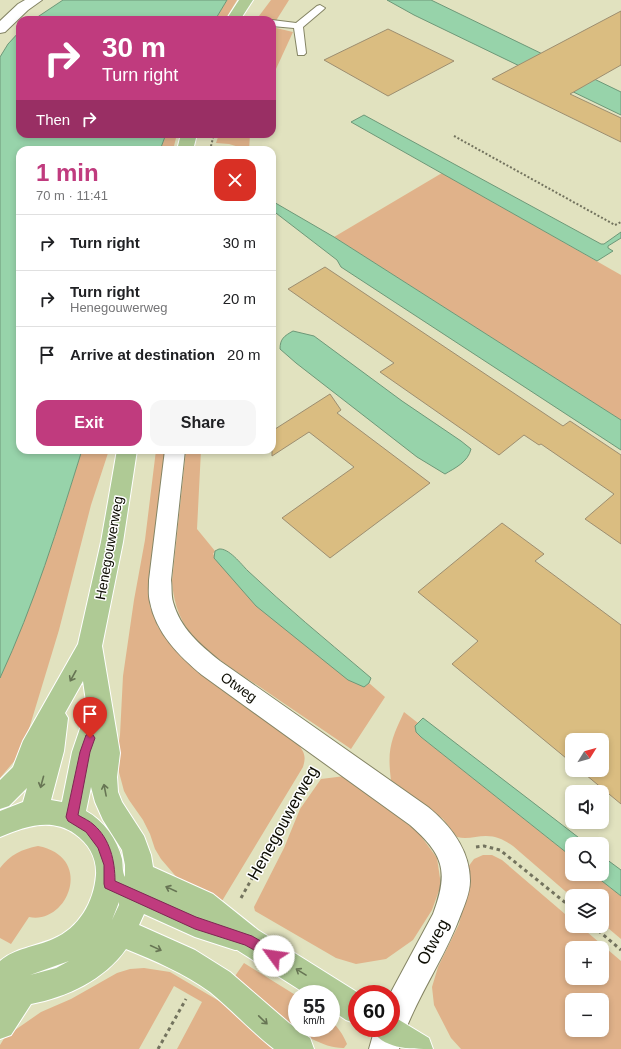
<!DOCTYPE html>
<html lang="en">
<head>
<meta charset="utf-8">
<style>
  :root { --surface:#fff; --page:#f6f6f6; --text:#202124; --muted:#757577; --line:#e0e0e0; --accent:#c03b7e }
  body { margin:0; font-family:Arial,sans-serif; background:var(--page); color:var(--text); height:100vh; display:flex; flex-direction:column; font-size:15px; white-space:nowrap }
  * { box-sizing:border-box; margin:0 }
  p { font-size:13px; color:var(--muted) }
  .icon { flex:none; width:22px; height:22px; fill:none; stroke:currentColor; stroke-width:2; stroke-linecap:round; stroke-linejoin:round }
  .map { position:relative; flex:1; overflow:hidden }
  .details { position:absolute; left:16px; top:146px; width:260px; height:308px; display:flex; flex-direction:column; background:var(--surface); border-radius:12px; box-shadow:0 2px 6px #0003 }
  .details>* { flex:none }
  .hud { position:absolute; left:16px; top:16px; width:260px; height:122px; border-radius:12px; box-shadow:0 2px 6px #0003; background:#c03b7e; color:#fff; overflow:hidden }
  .needle { width:26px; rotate:53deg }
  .controls { position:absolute; left:565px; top:733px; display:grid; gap:8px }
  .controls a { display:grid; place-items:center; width:44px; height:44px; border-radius:8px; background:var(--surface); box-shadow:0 2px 6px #0003; font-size:20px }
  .speed { position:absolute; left:288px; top:985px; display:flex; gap:8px; font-size:20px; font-weight:700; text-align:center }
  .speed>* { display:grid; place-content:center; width:52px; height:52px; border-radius:50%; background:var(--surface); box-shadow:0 2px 6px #0003; line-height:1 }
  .speed small { font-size:10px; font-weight:400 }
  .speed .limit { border:6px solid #d22; background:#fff; color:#111 }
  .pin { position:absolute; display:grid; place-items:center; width:34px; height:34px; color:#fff; margin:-41px -17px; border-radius:50% 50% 50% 0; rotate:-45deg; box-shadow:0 0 4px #0007 }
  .pin .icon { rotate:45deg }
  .me { position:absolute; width:44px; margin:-22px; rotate:301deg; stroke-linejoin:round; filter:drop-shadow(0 0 3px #0008) }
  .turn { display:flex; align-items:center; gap:14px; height:84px; padding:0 20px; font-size:18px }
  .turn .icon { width:52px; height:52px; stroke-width:2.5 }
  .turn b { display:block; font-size:28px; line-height:34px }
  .then { display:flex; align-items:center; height:38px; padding:0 20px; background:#0003; gap:8px; font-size:15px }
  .round { display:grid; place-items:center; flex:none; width:42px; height:42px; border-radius:12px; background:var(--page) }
  .head { display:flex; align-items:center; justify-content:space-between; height:68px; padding:0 20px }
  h1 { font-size:24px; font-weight:700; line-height:30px; color:var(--accent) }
  .cta { display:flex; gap:8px; margin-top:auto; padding:8px 20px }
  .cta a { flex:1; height:46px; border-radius:12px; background:var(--accent); color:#fff; font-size:16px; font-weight:700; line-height:46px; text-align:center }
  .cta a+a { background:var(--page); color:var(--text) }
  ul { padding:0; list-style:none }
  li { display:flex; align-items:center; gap:12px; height:56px; padding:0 20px; border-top:1px solid var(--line) }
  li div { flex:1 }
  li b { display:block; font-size:15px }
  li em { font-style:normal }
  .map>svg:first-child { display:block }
  .green { fill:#e0b28a; fill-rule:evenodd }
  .water { fill:#97d3aa; stroke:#6e9878 }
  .building { fill:#dabd81; stroke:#9d8e70 }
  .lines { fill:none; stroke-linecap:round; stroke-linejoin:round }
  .service-casing { stroke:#848464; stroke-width:2 }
  .minor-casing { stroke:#848464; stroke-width:2 }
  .primary-casing { stroke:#fff; stroke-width:2 }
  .path-far1 { stroke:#73735e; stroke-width:2; stroke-dasharray:2 2; stroke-linecap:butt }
  .path { stroke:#73735e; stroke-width:3; stroke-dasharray:3.5 3.5; stroke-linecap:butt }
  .service { fill:#fff; fill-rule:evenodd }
  .minor { fill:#fff; fill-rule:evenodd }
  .primary { fill:#afca95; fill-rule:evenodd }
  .oneway { stroke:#677554 }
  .route { fill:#c03b7e; stroke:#7d2652 }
  .labels { text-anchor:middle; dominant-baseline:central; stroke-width:3; stroke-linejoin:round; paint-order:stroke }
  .street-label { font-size:14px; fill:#0e0e04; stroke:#fff }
  .near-street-label { font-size:17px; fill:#0e0e04; stroke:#fff }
</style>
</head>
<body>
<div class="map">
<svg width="621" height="1049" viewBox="0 0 621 1049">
  <rect width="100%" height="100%" fill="#e1e2bf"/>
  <g class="green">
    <path d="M227,0H237L225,20H215Z"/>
    <path d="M271,0H289L272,27L293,32L276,69L272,70V20H256Z"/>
    <path d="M166,134H177L173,150H160Z"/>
    <path d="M219,134H250L249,150L229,144L216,143Z"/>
    <path d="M442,173L621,275V420L334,237Z"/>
    <path d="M82,450H109L91,505L59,630L22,752L0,778V678L30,606L60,521Z"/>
    <path d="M156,450H165L148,583L150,606L158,627L182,658L298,744C305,753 306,757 303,767L222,901L179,880L161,859L155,849L150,834L143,820L129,800L124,791L116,761L120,735L123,676L134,600L145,540Z"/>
    <path d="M186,450H201L197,529L215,551L213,554L364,687L369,683L385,697L351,749C321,728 290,708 260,687C237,672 205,652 188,630C178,616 173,598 172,581Z"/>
    <path d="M404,712L418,723L415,726L416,732L421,737L572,857V874H593L621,896V939L602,923V896L572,897L513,846C504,840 497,836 486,836C476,836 467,840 457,837L443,819L391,780C387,749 391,740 404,712Z"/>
    <path d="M345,776L418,832L437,858L441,885L432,910L413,940L386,959L356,964L336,958L255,911L254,907L284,848L300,809L321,779Z"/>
    <path d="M38,846C95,857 68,925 29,917L11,944L0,938V868C10,855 22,849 38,846Z"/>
    <path d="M483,855H492L502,860L572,920V926H580L621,961V1049H461L451,1038L434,1005L432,987L438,967L459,924L467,893L468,867L474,859ZM572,948H602V978H572ZM572,1000H602V1030H572Z"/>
    <path d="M244,963L297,996V1028H331V1020C338,1028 343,1034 347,1044L344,1048C309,1049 260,1001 233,979Z"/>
    <path d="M144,968L170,972L231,1008L276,1049H177L202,1002L174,986L139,1049H0V1045L5,1037L41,1012L71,999L117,973L130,969Z"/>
  </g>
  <g class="water">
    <path d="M63,0H227L215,20H33Z"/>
    <path d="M387,0H431L621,92V115L414,15Z"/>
    <path d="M20,31V134H166L160,150H20V450H82C58,527 34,605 0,678V57L8,44Z"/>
    <path d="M364,115L601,244H604L621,232V238L608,246V248L613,251L597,261L351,122Z"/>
    <path d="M272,201L334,237L621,420V450L341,267L337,260L272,210Z"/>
    <path d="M293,331L314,336L402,401L461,441L471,449C468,462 455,468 445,474L417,457L296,363L280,349C280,339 284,336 293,331Z"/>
    <path d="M219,549C229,548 241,564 248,571C285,606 325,639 364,672L371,678L369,683L364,687L348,680L256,606L214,558L215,551Z"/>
    <path d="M423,718L587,844H572V857L421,737L416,732L415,726Z"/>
    <path d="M602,856L621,870V896L593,874H602Z"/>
  </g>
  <g class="building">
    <path d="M621,11V65L570,94L621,118V142L492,79Z"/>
    <path d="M388,29L454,61L388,96L324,60Z"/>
    <path d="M325,267L563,426L570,421L621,455V544L585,519L614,494L541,444L539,445L524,435L499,455L380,372L394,363L288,289Z"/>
    <path d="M330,394L341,410L337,413L430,483L330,558L282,518L354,467L309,432L272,456V431Z"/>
    <path d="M502,523L544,554L535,561L621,625V804L580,770H602V740H572V763L452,664L478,641L418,592Z"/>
  </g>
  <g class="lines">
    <g class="service-casing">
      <g id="service">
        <path d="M320,5L325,8L323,10L303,27L306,53L304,55H298L294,28L272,26V20L296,23L317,6Z"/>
        <path d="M233,16L244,17L249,20H229L230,17Z"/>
      </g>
    </g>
    <g class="minor-casing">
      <g id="minor">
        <path d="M25,0H42L28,10L5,32L0,33V21L18,4Z"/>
        <path d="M165,450H185L171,580C172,587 171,595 173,602C180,628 200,645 220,661L428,807C451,826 470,850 470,881C470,892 465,904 461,914C444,961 413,1001 399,1049H369L375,1028H391L390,994L433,914C449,871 444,855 410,825L202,675C179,656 156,633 150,602C148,595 149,587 149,580Z"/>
      </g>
    </g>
    <g class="primary-casing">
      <g id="primary">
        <path d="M239,0H253L240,20H226Z"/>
        <path d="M181,134H197L193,150H177Z"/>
        <path d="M117,450H137L123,542L102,646L120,753L117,777L118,792L122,802L144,836L151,855L153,867L213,894L258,930L360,994H357V1024L346,1020L331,1010V994H306L237,950H235L195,937L144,914L139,925L195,950L230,972L289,1023L310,1038L314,1049H274C251,1031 232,1010 210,992C184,973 155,961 126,949C104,980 67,997 31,1004L11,1035L0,1039V961C15,948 35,947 53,939C79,928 94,902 96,875C97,858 89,844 75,834C51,817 24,827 0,837V811L23,802L27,788L9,806L0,809V780L13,767L23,741L78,644L101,542ZM83,681L87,708L72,752L62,802L51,800L64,751L68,718L65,713ZM91,787L95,802L103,820L122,850L125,865V877C122,872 123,864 122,859C117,839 104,821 86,811ZM119,902V905L112,920ZM69,961L56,968L30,975Z"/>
        <path d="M391,1015L429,1038L433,1049C408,1049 382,1049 371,1028H391Z"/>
      </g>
    </g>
    <g class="path-far1">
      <path d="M454,136L615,225L621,222"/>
      <path d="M210,150L214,134"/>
    </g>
    <g class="path">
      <path d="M476,847L484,846L500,850L572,908"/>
      <path d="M241,898L312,771"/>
      <path d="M593,926L621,950"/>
      <path d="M158,1049L186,999"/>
    </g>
    <use href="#service" class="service"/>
    <use href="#minor" class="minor"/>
    <use href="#primary" class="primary"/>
  </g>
  <defs><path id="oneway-shaft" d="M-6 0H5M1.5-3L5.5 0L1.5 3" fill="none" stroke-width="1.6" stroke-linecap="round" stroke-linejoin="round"/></defs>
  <g class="oneway">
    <use href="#oneway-shaft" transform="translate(73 676) rotate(119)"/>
    <use href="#oneway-shaft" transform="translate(42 782) rotate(105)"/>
    <use href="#oneway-shaft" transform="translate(105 790) rotate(-101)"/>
    <use href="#oneway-shaft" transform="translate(171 889) rotate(-155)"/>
    <use href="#oneway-shaft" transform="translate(156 948) rotate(25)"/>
    <use href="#oneway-shaft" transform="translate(301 972) rotate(-148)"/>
    <use href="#oneway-shaft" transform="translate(263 1020) rotate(44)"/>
  </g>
  <path class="route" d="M90,733L93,735L95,738L90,752L78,815C83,818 90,821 94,825C110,839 115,861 115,881L196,917L252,936L278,951L280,956L278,960L274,961L245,945L195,929L105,888L104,884V865L98,848L86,832L68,821L66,817L80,752L86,735Z"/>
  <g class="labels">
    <g class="street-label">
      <text transform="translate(109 548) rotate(-80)">Henegouwerweg</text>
      <text transform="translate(239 687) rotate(35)">Otweg</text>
    </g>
    <g class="near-street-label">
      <text transform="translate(283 823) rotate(-61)">Henegouwerweg</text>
      <text transform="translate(433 942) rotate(-62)">Otweg</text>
    </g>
  </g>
</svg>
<div class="controls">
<a><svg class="needle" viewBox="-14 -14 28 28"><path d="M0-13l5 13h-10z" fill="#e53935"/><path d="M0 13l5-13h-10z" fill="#757577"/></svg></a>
<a><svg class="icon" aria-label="sound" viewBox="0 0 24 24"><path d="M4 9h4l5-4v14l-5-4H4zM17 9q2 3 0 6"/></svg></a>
<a><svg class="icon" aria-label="search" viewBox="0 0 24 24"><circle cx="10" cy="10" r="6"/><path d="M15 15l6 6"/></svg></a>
<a><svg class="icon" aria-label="layers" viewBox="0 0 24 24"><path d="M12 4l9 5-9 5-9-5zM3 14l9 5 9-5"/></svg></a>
<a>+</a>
<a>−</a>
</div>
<div class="speed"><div>55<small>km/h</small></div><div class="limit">60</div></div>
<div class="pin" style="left:90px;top:738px;background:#d93025"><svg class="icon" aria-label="arrive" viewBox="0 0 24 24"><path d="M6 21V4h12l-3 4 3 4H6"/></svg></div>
<svg class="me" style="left:274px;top:956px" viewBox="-20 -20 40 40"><circle r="19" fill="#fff"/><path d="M0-13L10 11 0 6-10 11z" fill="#c03b7e"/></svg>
<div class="hud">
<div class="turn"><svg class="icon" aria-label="right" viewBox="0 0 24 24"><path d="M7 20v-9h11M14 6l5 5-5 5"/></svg><div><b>30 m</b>Turn right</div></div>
<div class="then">Then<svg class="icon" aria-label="right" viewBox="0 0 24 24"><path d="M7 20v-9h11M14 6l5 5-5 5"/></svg></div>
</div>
<section class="details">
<div class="head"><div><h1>1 min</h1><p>70 m · 11:41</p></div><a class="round" style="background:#d93025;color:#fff"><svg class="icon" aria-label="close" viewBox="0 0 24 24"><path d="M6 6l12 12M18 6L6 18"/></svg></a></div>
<ul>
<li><svg class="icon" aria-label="right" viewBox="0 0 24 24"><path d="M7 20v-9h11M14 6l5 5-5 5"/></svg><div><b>Turn right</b></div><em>30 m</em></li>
<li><svg class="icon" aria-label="right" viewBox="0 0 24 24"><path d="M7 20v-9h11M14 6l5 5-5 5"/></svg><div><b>Turn right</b><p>Henegouwerweg</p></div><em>20 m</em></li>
<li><svg class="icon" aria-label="arrive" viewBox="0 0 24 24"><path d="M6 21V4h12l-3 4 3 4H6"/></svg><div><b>Arrive at destination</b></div><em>20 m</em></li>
</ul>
<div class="cta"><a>Exit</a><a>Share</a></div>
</section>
</div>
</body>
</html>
